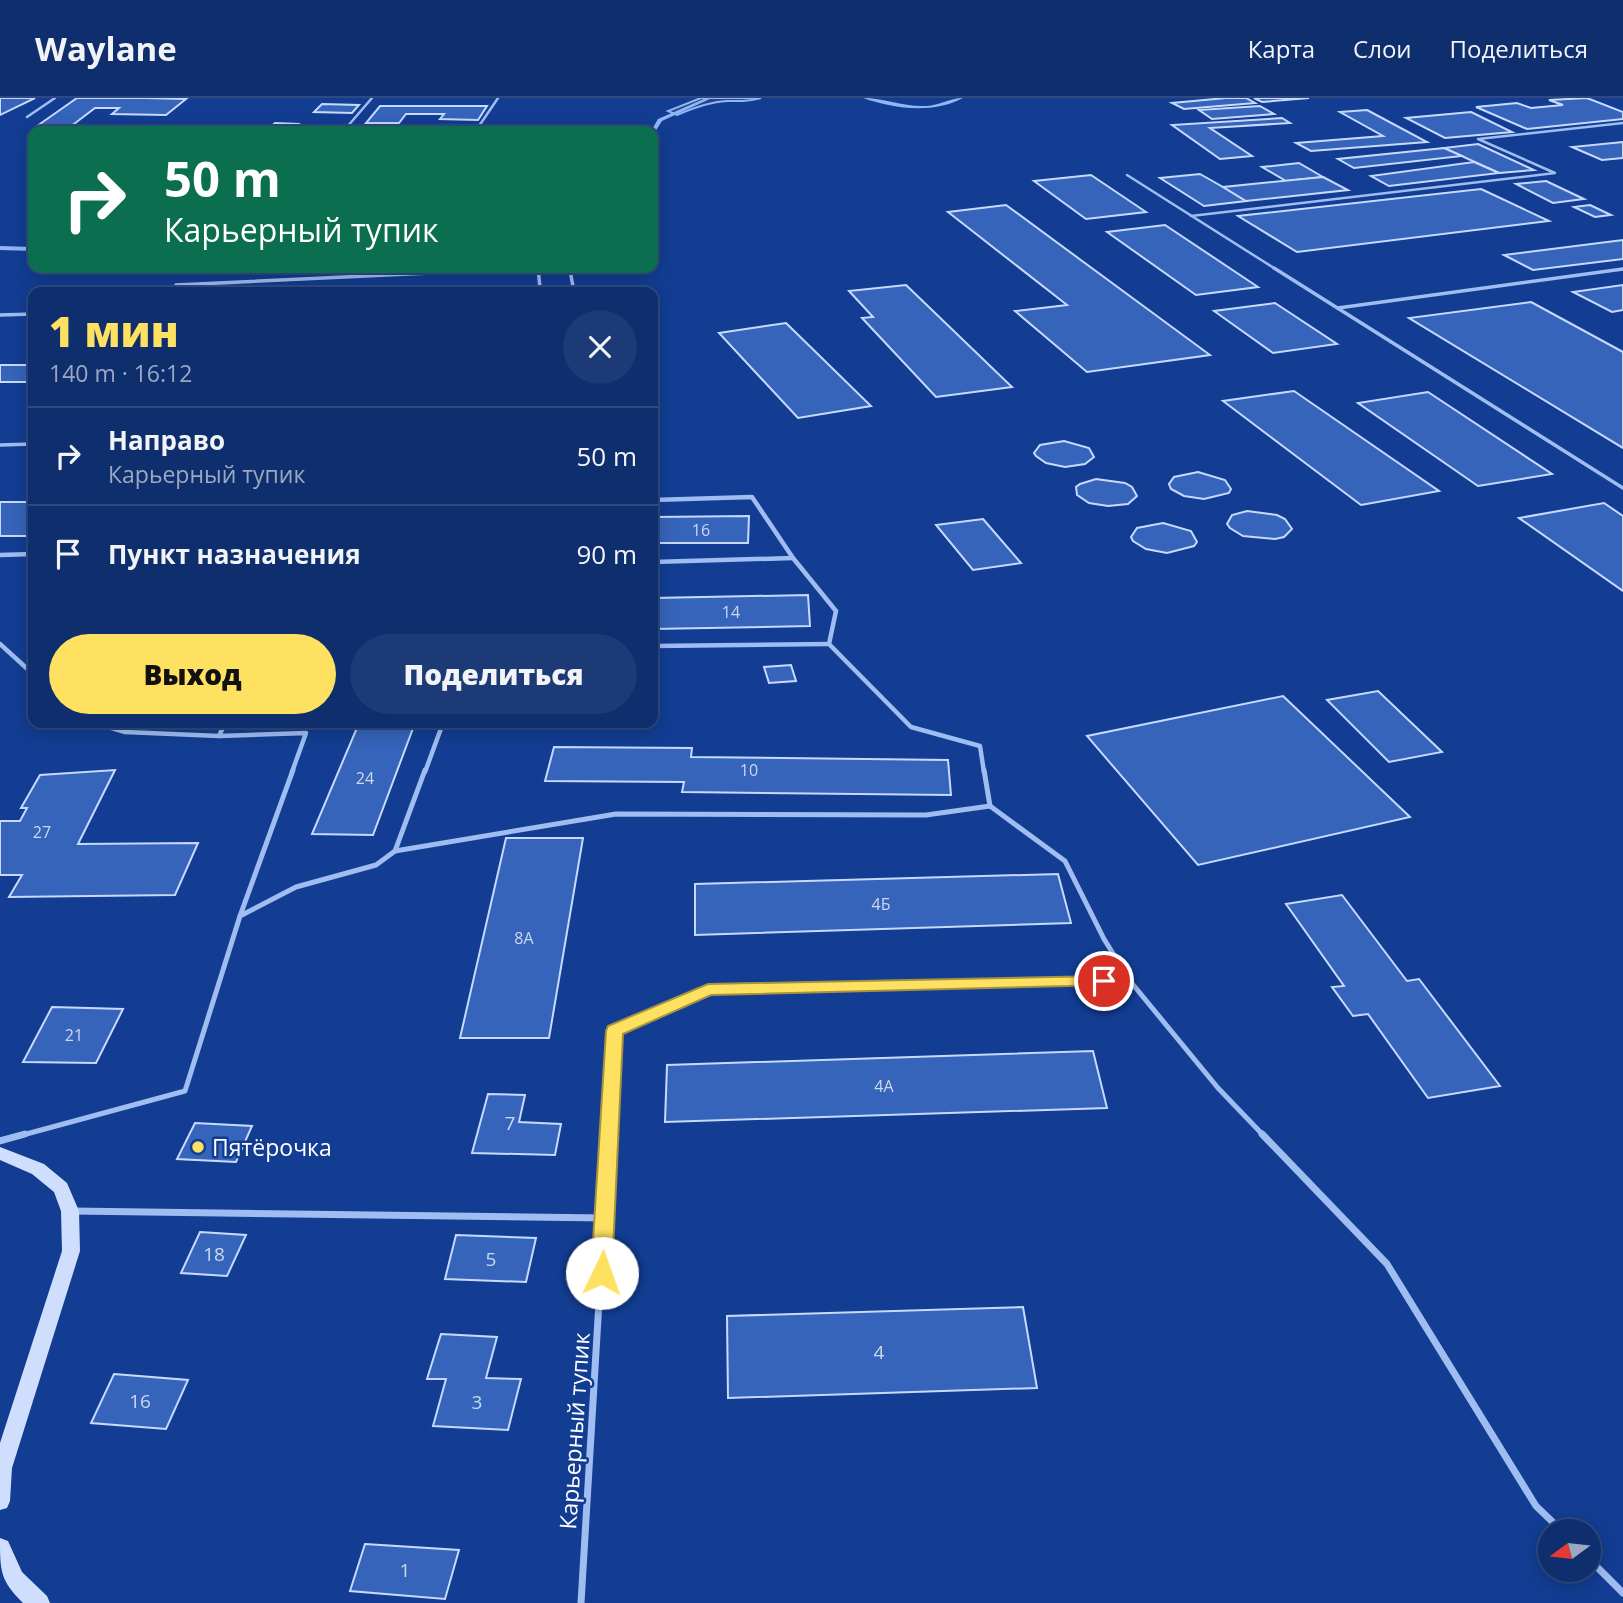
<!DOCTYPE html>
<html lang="ru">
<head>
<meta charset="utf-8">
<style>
  :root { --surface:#0e2e6e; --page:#1c3a76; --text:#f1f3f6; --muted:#9ba8c2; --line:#2e4a81; --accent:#ffe161 }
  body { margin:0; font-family:"Open Sans",sans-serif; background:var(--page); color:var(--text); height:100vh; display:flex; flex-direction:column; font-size:26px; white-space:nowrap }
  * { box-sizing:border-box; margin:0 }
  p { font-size:23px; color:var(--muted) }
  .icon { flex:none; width:38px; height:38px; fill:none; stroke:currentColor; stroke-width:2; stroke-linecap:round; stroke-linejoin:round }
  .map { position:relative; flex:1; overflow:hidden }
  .drawer { position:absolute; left:28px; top:189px; width:630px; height:441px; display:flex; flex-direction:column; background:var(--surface); border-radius:14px; box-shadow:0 4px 18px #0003,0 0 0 2px var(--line) }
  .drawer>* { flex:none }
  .top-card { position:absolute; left:28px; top:28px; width:630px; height:147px; border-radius:14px; box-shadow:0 4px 18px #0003,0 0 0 2px var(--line); background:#0b6e4f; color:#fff; overflow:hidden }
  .needle { width:46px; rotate:255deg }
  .controls { position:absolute; left:1538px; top:1421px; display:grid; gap:14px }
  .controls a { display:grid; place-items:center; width:63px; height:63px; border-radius:50%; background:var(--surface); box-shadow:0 4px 18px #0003,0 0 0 2px var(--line); font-size:35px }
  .pin { position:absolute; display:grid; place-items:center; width:60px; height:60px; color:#fff; margin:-30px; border:4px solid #fff; border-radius:50%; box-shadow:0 2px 7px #0007 }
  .me { position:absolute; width:77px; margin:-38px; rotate:3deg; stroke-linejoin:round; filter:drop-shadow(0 0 5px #0008) }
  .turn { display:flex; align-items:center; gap:24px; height:147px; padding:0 21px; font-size:32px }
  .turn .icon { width:91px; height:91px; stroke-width:2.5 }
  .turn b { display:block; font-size:49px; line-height:60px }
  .round { display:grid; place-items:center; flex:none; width:74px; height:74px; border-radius:37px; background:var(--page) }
  .summary { display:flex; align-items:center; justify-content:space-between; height:119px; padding:0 21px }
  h1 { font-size:42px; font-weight:800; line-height:52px; color:var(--accent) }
  .primary-button { display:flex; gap:14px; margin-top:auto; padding:14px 21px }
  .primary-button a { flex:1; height:80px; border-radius:42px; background:var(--accent); color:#111; font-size:28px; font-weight:800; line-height:80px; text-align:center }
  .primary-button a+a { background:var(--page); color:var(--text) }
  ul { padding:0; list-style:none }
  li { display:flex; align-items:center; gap:21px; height:98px; padding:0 21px; border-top:2px solid var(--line) }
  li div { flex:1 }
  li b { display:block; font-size:26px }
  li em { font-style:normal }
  header { display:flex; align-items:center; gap:42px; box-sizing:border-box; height:98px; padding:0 35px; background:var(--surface); border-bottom:2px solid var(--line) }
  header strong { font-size:33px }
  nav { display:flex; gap:38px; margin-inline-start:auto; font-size:24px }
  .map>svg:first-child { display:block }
  .water { fill:#254585; stroke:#91b6f5; stroke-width:2 }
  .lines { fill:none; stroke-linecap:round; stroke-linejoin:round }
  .stream { fill:#91b6f5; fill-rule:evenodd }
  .building { fill:#3664ba; stroke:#c7dafd; stroke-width:2 }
  .service-far4 { stroke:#a0bdf2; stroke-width:2.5 }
  .service-far3 { stroke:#a0bdf2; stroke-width:3.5 }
  .service-far2 { stroke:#a0bdf2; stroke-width:4.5 }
  .service-far1 { stroke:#a0bdf2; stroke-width:5 }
  .service { stroke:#a0bdf2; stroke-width:7 }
  .secondary { fill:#cedefc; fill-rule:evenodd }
  .route { fill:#ffe161; stroke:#a6923f; stroke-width:2 }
  .poi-dot { fill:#ffe161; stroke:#123d92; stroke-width:2.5 }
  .labels { text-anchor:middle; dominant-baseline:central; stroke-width:5; stroke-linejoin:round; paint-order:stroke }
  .number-label { font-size:16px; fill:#cdd8ee }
  .near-number-label { font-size:19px; fill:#cdd8ee }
  .near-poi-label { font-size:23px; fill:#fff; stroke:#123d92; text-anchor:start }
  .near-street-label { font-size:23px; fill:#fff; stroke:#123d92 }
</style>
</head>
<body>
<header>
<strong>Waylane</strong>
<nav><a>Карта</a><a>Слои</a><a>Поделиться</a></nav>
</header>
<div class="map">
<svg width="1623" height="1505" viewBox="0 0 1623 1505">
  <rect width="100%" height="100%" fill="#123d92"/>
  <path class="water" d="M701,0H761C748,4 739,3 727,3C709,4 693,10 677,17L668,13Z"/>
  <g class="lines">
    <g class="stream">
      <path d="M706,0H712L662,23L655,34L651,33L658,21Z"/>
      <path d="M863,0C884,0 904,9 925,8C938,8 950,0 963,0C933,16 894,11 863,0Z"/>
      <path d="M0,148L33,149V153L0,152Z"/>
    </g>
  </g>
  <g class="building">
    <path d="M0,0H35L0,17Z"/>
    <path d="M77,0H145L186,1L166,17L112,16L119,10H95L70,29L37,28Z"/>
    <path d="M1226,0H1246L1255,5L1184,11L1172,5Z"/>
    <path d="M1254,0H1309L1262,4Z"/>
    <path d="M1587,0L1623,14V21L1527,31L1476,9L1517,5L1531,10L1563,7L1549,2Z"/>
    <path d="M322,6L359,7L352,15L314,14Z"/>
    <path d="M380,8H487L478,22L440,21L444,16H406L399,25H366Z"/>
    <path d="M1260,8L1274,16L1212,21L1199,12Z"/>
    <path d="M1367,12L1427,44L1311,53L1296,45L1383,38L1340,14Z"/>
    <path d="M1471,14L1512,34L1445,40L1406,20Z"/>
    <path d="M1282,20L1290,25L1210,30L1252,58L1220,61L1172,27Z"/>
    <path d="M275,25L298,26L289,33H266Z"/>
    <path d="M1623,44V60L1602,62L1572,49Z"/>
    <path d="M1478,46L1534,72L1499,75L1444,50Z"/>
    <path d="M1444,50L1462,58L1354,70L1338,61Z"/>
    <path d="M1474,64L1499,75L1389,88L1371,78Z"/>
    <path d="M1299,65L1323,79L1286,83L1262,69Z"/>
    <path d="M1200,76L1223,89L1246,103L1204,108L1160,80Z"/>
    <path d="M1091,77L1146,114L1086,121L1034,83Z"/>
    <path d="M1323,79L1348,92L1246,103L1223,89Z"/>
    <path d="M1546,83L1584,101L1553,105L1516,86Z"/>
    <path d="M1481,91L1549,123L1297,154L1238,118Z"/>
    <path d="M1006,107L1210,257L1087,274L1015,213L1067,207L948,114Z"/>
    <path d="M1590,107L1611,117L1595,119L1574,109Z"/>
    <path d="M1165,127L1258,189L1196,197L1107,134Z"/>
    <path d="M1623,142V161L1533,172L1504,157Z"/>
    <path d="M906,187L1012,289L936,299L862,220L873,219L849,193Z"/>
    <path d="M1623,187V212L1612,214L1573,194Z"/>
    <path d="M1531,204L1623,254V350L1409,220Z"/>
    <path d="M1275,205L1337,246L1273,255L1214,213Z"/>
    <path d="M786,225L871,308L798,320L719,235Z"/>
    <rect x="0" y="267" width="33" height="17"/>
    <path d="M1294,293L1439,393L1361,407L1223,303Z"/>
    <path d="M1428,294L1552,376L1478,388L1358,305Z"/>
    <path d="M1064,343L1089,350L1094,359L1085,366L1065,369L1046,365L1036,358L1034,355L1040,347Z"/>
    <path d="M1198,374L1225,382L1231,391L1229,395L1204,401L1184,398L1171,391L1169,386L1174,379Z"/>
    <path d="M1096,381L1125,385L1132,389L1137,398L1128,406L1108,408L1089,405L1077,397L1076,389L1080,386Z"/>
    <rect x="0" y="404" width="33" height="34"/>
    <path d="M1604,405L1623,418V493L1519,420Z"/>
    <path d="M1247,413L1277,417L1285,421L1292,431L1284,439L1275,441L1243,438L1230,430L1227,426L1232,417Z"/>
    <path d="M749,418L748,445H653V419Z"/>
    <path d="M983,421L1021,465L973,472L936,427Z"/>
    <path d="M1163,425L1191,433L1197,444L1194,448L1167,455L1146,451L1133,443L1131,439L1137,430Z"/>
    <path d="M808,497L810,528L653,531V500Z"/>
    <path d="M791,567L796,583L769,585L764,569Z"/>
    <path d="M1378,593L1442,654L1389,664L1327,602Z"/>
    <path d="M1283,598L1410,719L1198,767L1087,638Z"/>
    <path d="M359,625H415L373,737L312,736Z"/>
    <path d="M554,649L692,650L691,659L948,662L951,697L682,694L684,684L545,683Z"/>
    <path d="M115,672L78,746L198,745L175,797L9,799L22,777H0V723H20L27,710H21L40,677Z"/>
    <path d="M506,740H583L549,940H460Z"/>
    <path d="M1058,776L1071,825L695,837V786Z"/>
    <path d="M1342,797L1407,883L1419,881L1500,988L1428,1000L1368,916L1353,918L1332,889L1344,888L1286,806Z"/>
    <path d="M52,909L123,911L96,965L23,964Z"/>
    <path d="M1093,953L1107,1010L665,1024L667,967Z"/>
    <path d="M488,996L525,997L519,1024L561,1026L555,1057L472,1055Z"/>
    <path d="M195,1025L252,1028L236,1064L177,1061Z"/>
    <path d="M200,1134L246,1137L227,1178L181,1175Z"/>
    <path d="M456,1137L536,1140L526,1184L445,1181Z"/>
    <path d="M1023,1209L1037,1290L728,1300L727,1218Z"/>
    <path d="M441,1236L497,1239L486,1280L521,1281L508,1332L433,1328L446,1281H427Z"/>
    <path d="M114,1276L188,1282L166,1331L91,1325Z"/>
    <path d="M365,1446L459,1452L445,1501L350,1493Z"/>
  </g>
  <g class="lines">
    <g class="service-far4">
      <path d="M372,0L347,29L477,31L498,0"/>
      <path d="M27,19L55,0"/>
      <path d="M1127,77L1277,172"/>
      <path d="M1191,118L1555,75L1478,41L1623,25"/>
      <path d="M501,172L537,170"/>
      <path d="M1618,172L1623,171"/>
    </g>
    <g class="service-far3">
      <path d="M1274,170L1623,390"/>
      <path d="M570,172L574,194"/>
      <path d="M174,194L176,187L537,170"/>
      <path d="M458,194L540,190L538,170"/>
      <path d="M1338,210L1623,171"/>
      <path d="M0,217L33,216"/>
      <path d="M0,347L33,346"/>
    </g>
    <g class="service-far2">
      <path d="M653,402L752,399L793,460L836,513L829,546L911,629L980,648L984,674"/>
      <path d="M0,457L33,456"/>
      <path d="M653,464L793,460"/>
      <path d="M0,546L33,576"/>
      <path d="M653,548L829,546"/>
      <path d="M95,625L125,634L219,638"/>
      <path d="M225,625L219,638L306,635L292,674"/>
      <path d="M425,674L443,625"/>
    </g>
    <g class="service-far1">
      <path d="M990,708L1065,763L1104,841L1130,883L1218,990L1264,1038"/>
      <path d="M395,753L616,716L926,717L990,708L984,672"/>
      <path d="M240,818L293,672"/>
      <path d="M19,1038L185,993L240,818L296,789L376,767L395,753L425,672"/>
      <path d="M609,1038L615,933L708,891L1130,883"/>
    </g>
    <g class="service">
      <path d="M1262,1036L1387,1166L1536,1408L1562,1433"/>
      <path d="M0,1043L25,1036"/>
      <path d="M73,1113L605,1120"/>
      <path d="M1589,1461L1623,1495"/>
      <path d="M581,1505L609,1036"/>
    </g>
    <g class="secondary">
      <path d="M0,1049L44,1066L67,1085L79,1113L80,1153L12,1370L10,1403L7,1410L0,1412V1345L62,1153L61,1113L54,1094L32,1076L0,1062Z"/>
      <path d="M0,1440L8,1443L22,1474L47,1498L50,1505H23C0,1482 0,1473 0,1440Z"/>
    </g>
  </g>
  <path class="route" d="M1104,878L1110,879L1113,883L1110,887L711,897L623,936L612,1175L609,1180L602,1183L594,1180L591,1175L606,933L608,928L708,886Z"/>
  <circle class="poi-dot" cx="198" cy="1049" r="7"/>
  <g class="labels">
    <g class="number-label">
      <text x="701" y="432">16</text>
      <text x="731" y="514">14</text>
      <text x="749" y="672">10</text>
      <text x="365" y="680">24</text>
      <text x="42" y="734">27</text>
      <text x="881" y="806">4Б</text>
      <text x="524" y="840">8А</text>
      <text x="74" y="937">21</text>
      <text x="884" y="988">4А</text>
    </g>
    <g class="near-number-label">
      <text x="510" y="1025">7</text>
      <text x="214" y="1156">18</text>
      <text x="491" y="1161">5</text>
      <text x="879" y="1254">4</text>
      <text x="140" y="1303">16</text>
      <text x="477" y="1304">3</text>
      <text x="405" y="1472">1</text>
    </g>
    <g class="near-poi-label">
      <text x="212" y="1049">Пятёрочка</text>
    </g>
    <g class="near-street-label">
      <text transform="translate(574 1333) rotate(-86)">Карьерный тупик</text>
    </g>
  </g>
</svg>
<div class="controls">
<a><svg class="needle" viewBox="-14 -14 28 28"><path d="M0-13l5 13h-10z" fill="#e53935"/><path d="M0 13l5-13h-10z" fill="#9ba8c2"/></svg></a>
</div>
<div class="pin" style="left:1104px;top:883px;background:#d93025"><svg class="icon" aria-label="arrive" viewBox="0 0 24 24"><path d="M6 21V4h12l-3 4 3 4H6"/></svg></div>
<svg class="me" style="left:602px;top:1175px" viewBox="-20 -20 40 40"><circle r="19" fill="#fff"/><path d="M0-13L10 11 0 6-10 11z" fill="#ffe161"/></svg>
<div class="top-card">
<div class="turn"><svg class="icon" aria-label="right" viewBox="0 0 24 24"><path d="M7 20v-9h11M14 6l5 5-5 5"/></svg><div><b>50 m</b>Карьерный тупик</div></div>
</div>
<section class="drawer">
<div class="summary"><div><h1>1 мин</h1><p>140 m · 16:12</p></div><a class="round"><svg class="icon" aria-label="close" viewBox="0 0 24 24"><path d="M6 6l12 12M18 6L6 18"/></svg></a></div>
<ul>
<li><svg class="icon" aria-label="right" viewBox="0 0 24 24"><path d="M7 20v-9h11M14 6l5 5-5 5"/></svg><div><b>Направо</b><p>Карьерный тупик</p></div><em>50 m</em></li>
<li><svg class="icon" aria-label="arrive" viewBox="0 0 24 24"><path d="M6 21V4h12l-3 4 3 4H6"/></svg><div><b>Пункт назначения</b></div><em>90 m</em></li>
</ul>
<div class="primary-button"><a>Выход</a><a>Поделиться</a></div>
</section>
</div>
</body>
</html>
